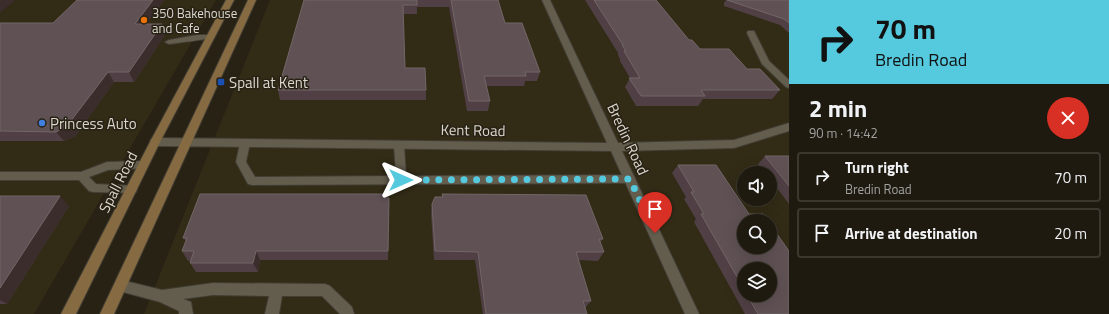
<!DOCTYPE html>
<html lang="en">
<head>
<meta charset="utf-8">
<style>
  :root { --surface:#1e1a10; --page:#2b271e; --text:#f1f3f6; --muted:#a1a19f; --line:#3c3830 }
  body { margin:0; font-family:"Titillium Web",sans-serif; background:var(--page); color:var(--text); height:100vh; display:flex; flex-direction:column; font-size:15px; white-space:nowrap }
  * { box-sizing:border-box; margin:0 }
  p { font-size:13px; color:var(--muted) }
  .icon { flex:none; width:22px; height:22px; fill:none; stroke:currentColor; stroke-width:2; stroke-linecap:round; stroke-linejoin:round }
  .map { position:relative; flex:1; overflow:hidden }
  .side { display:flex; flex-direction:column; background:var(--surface); width:320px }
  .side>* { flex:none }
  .hud { background:#55cade; color:#111; overflow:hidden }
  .fabs { position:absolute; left:737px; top:166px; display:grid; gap:8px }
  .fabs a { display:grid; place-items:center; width:40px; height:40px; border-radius:50%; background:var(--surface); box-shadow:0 4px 16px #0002,0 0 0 1px var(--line); font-size:20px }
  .pin { position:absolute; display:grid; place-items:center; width:34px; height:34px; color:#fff; margin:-41px -17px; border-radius:50% 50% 50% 0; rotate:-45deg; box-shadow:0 0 4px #0007 }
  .pin .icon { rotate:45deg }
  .me { position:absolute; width:44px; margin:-22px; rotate:90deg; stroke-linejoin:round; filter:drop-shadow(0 0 3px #0008) }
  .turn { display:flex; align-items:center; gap:14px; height:84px; padding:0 20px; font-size:18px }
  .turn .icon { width:52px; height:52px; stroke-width:2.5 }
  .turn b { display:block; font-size:28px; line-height:34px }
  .round { display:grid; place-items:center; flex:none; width:42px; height:42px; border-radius:21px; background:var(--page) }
  .overview { display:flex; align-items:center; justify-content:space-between; height:68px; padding:0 20px }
  h1 { font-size:24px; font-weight:700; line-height:30px }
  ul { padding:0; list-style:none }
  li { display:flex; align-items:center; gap:12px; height:50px; margin:0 8px 6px; padding:0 12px; border:2px solid var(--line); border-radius:4px }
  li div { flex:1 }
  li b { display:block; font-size:15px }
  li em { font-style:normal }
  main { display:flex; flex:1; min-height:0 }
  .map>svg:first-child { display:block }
  .built { fill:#322b16; fill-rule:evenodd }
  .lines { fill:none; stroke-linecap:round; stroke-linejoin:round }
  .service-casing { stroke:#413d33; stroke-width:2 }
  .minor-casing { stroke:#413d33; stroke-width:2 }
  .secondary-casing { stroke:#413d33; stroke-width:2 }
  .service { fill:#635d4e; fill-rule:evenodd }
  .minor { fill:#635d4e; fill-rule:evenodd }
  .secondary { fill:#866a41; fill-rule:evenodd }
  .wall { fill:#504045; fill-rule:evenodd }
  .shaded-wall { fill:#3a2d2c }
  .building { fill:#5f5154; stroke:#736667 }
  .route { stroke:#55cade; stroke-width:7; stroke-dasharray:0 12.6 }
  .food-dot { fill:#e8710a; stroke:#282215; stroke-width:1.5 }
  .transit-dot { fill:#1a4fb4; stroke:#282215; stroke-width:1.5 }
  .shop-dot { fill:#3f7fe0; stroke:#282215; stroke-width:1.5 }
  .labels { text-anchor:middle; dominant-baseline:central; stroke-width:3; stroke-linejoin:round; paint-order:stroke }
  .far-poi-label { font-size:13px; fill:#dbd7ce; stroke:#282215; text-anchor:start }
  .poi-label { font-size:15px; fill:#dbd7ce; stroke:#282215; text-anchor:start }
  .street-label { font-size:15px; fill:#dbd7ce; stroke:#282215 }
</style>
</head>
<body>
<main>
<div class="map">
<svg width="789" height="314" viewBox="0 0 789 314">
  <rect width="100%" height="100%" fill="#282215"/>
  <g class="built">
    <path d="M0,0H216L34,314H0Z"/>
    <path d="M270,0H789V314H144ZM744,173H770V199H744ZM744,221H770V247H744ZM744,269H770V295H744Z"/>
  </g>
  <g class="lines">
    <g class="service-casing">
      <g id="service">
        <path d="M197,35H210L214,37C211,39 177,43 169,44L165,42L169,40Z"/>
        <path d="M245,140L250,143L246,162L255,177L396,176L394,145L399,142L404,145L406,176L630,175L634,176L635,179L634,182L630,183L252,185L248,184L236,162L240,143Z"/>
        <path d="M143,161L147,162L148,165L147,168L108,170L89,177L96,184L136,186L137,189L136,192L132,193L93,192L89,191L79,180H0V172H81L107,162Z"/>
        <path d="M121,280L162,290L213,283L325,284L330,286L352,307L354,314H340L322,296H282L279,314H265L269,296L213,295L183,299L191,302L193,314H179V311L160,302L116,290L115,286L116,282Z"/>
      </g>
    </g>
    <g class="minor-casing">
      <g id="minor">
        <path d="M542,0H550L618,143L734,140L789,123V131L734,148L622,151L699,314H685L611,151L155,146L151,145L150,142L151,139L155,138L607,143Z"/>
        <path d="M748,31H754L769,61L789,80V88L786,87L762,64L747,33Z"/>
      </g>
    </g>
    <g class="secondary-casing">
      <g id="secondary">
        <path d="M226,0H234L160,142L76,314H61L150,142Z"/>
        <path d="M248,0H256L114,314H100Z"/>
      </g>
    </g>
    <use href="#service" class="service"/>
    <use href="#minor" class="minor"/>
    <use href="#secondary" class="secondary"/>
  </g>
  <g class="wall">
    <path d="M164,0L146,24L166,33L134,82H114L75,136L64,141H0V23H53Z"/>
    <path d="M304,0H498L505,23L540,72L537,81H525L524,86H486L490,101L488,111H467L449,7H417V14H403L405,68L426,90V100H280L278,90Z"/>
    <path d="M585,0H656L689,40L700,49L747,69L780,90L772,99H703L698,106H636L625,87L630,78L620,61V59L618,55V53Z"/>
    <path d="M726,0H789V33L780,25L724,6V3Z"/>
    <path d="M765,156H789V204L770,179V173H765L758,164Z"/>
    <path d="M678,165L789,314H745L694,222L696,219L684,199L686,197L672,173ZM744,269L770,295H744Z"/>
    <path d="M442,194L603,239L600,243L604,252L598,261L579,260L591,301L585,308L587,314H483L475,260H434L431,213L432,204L442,197Z"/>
    <path d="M0,196L69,206L7,304H0Z"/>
    <path d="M384,198L389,207L388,260H260L258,272H196L190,263L191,261H188L182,251L186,241L183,238Z"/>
  </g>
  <g class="shaded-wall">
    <path d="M0,0H15L0,13Z"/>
    <path d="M153,0H164L140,33L135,24Z"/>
    <path d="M162,24L166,33L134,82L129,72Z"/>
    <path d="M108,72L114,82L75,136L64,141L56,132Z"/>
    <path d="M60,196L69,206L7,304L0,300V288Z"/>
    <path d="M256,251L260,260L258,272L253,263Z"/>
  </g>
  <g class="building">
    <path d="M77,0H153L135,24H162L129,72H108L67,126L56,132L0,131V23H53Z"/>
    <path d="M304,0H417V5H403L405,68H425L426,90H278Z"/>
    <path d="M451,0H498L505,23H522L540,72H525L526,76H484L490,101H469Z"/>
    <path d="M594,0H656L689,40H692L700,49H729L747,69H760L780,90H701L705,96H641L629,78H640L624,51H626L622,45H623Z"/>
    <path d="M727,0H789V23L784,19Z"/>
    <path d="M765,156H789V186Z"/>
    <path d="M678,165H716L749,214H763L768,221H744V247H770V224L789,251V314H758L747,295H770V269H744V289L701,214H704L691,192H694Z"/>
    <path d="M200,194H384V198H389L388,251H256L253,263H190L194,251H182L187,238H183Z"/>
    <path d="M442,194L586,195L603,239H599L604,252H576L591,301H583L587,314H486L478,252L435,251L432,204L435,197H443Z"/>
    <path d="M0,196H60L0,288Z"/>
  </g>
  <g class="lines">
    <path class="route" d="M401,180L630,179L655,233"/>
  </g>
  <circle class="food-dot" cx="144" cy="20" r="4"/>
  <rect class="transit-dot" x="217" y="78" width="8" height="8" rx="2"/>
  <circle class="shop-dot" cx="42" cy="123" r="4"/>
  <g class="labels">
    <g class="far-poi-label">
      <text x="152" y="13">350 Bakehouse<tspan x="152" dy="15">and Cafe</tspan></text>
    </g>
    <g class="poi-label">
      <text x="229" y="82">Spall at Kent</text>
      <text x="50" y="123">Princess Auto</text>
    </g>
    <g class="street-label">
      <text transform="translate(473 130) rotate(1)">Kent Road</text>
      <text transform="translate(628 139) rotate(65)">Bredin Road</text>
      <text transform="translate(118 182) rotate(-63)">Spall Road</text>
    </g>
  </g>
</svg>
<div class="fabs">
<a><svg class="icon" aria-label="sound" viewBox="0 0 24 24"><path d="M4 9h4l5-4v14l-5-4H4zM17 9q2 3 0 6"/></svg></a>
<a><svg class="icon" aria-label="search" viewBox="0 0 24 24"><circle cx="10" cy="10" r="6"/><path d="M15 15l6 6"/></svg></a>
<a><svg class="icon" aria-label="layers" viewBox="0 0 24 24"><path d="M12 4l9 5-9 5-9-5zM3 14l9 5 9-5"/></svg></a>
</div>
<div class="pin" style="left:655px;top:233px;background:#d93025"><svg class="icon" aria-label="arrive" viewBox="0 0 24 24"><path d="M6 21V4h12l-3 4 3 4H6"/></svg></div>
<svg class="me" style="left:401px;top:180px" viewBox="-20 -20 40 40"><path d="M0-17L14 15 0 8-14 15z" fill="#55cade" stroke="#fff" stroke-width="4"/></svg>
</div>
<section class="side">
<div class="hud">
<div class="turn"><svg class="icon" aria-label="right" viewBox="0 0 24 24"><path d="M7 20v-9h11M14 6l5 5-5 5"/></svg><div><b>70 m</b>Bredin Road</div></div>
</div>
<div class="overview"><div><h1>2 min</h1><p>90 m · 14:42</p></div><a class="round" style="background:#d93025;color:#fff"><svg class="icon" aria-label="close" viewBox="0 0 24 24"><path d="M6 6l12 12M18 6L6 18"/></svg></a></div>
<ul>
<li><svg class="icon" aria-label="right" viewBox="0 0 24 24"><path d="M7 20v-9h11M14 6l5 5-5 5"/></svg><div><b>Turn right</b><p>Bredin Road</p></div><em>70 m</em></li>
<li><svg class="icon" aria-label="arrive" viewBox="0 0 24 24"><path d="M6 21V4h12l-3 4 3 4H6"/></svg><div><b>Arrive at destination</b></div><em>20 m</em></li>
</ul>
</section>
</main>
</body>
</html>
